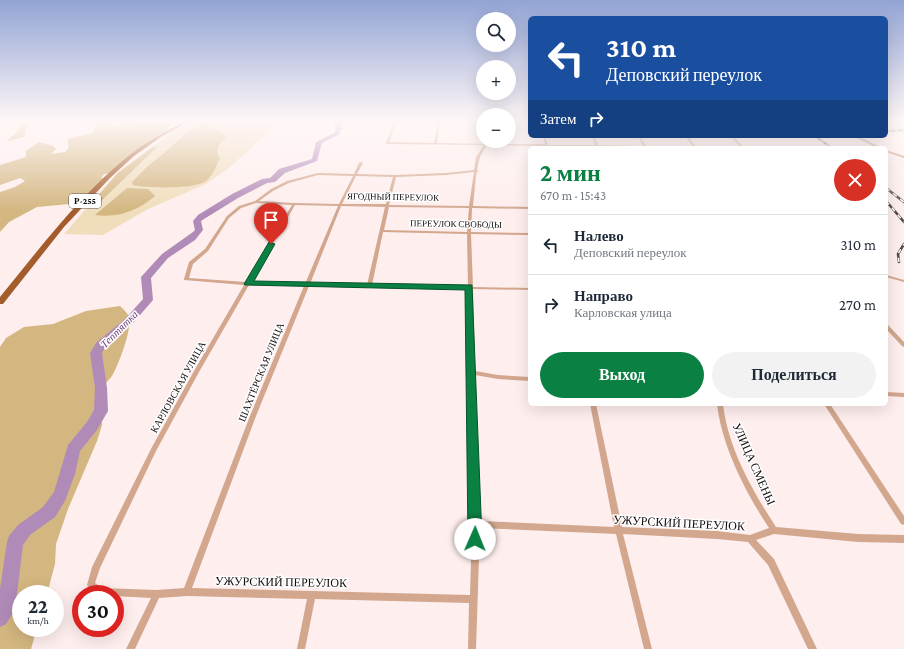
<!DOCTYPE html>
<html lang="ru">
<head>
<meta charset="utf-8">
<style>
  :root { --surface:#fff; --page:#f2f2f3; --text:#1f2937; --muted:#747a83; --line:#e0e1e3; --accent:#0b8043 }
  body { margin:0; font-family:"Crimson Pro",serif; background:var(--page); color:var(--text); height:100vh; display:flex; flex-direction:column; font-size:15px; white-space:nowrap }
  * { box-sizing:border-box; margin:0 }
  p { font-size:13px; color:var(--muted) }
  .icon { flex:none; width:22px; height:22px; fill:none; stroke:currentColor; stroke-width:2; stroke-linecap:round; stroke-linejoin:round }
  .map { position:relative; flex:1; overflow:hidden }
  .details { position:absolute; left:528px; top:146px; width:360px; height:260px; display:flex; flex-direction:column; background:var(--surface); border-radius:6px; box-shadow:0 4px 16px #0002 }
  .details>* { flex:none }
  .hud { position:absolute; left:528px; top:16px; width:360px; height:122px; border-radius:6px; box-shadow:0 4px 16px #0002; background:#1a4fa0; color:#fff; overflow:hidden }
  .fabs { position:absolute; left:476px; top:12px; display:grid; gap:8px }
  .fabs a { display:grid; place-items:center; width:40px; height:40px; border-radius:50%; background:var(--surface); box-shadow:0 4px 16px #0002; font-size:20px }
  .speed { position:absolute; left:12px; top:585px; display:flex; gap:8px; font-size:20px; font-weight:700; text-align:center }
  .speed>* { display:grid; place-content:center; width:52px; height:52px; border-radius:50%; background:var(--surface); box-shadow:0 4px 16px #0002; line-height:1 }
  .speed small { font-size:10px; font-weight:400 }
  .speed .limit { border:6px solid #d22; background:#fff; color:#111 }
  .pin { position:absolute; display:grid; place-items:center; width:34px; height:34px; color:#fff; margin:-41px -17px; border-radius:50% 50% 50% 0; rotate:-45deg; box-shadow:0 0 4px #0007 }
  .pin .icon { rotate:45deg }
  .me { position:absolute; width:44px; margin:-22px; rotate:1deg; stroke-linejoin:round; filter:drop-shadow(0 0 3px #0008) }
  .turn { display:flex; align-items:center; gap:14px; height:84px; padding:0 12px; font-size:18px }
  .turn .icon { width:52px; height:52px; stroke-width:2.5 }
  .turn b { display:block; font-size:28px; line-height:34px }
  .then { display:flex; align-items:center; height:38px; padding:0 12px; background:#0003; gap:8px; font-size:15px }
  .round { display:grid; place-items:center; flex:none; width:42px; height:42px; border-radius:21px; background:var(--page) }
  .summary { display:flex; align-items:center; justify-content:space-between; height:68px; padding:0 12px }
  h1 { font-size:24px; font-weight:700; line-height:30px; color:var(--accent) }
  .action { display:flex; gap:8px; margin-top:auto; padding:8px 12px }
  .action a { flex:1; height:46px; border-radius:24px; background:var(--accent); color:#fff; font-size:16px; font-weight:700; line-height:46px; text-align:center }
  .action a+a { background:var(--page); color:var(--text) }
  ul { padding:0; list-style:none }
  li { display:flex; align-items:center; gap:12px; height:60px; padding:0 12px; border-top:1px solid var(--line) }
  li div { flex:1 }
  li b { display:block; font-size:15px }
  li em { font-style:normal }
  .map>svg:first-child { display:block }
  .green { fill:#f0ddbb }
  .forest { fill:#d3b680 }
  .lines { fill:none; stroke-linecap:round; stroke-linejoin:round }
  .river { fill:#b18bb8; fill-rule:evenodd }
  .minor { fill:#d2a78e; fill-rule:evenodd }
  .secondary { fill:#c0815b; fill-rule:evenodd }
  .trunk { fill:#a45c2c; fill-rule:evenodd }
  .rail-far1-casing { stroke:#514848; stroke-width:2 }
  .rail-casing { stroke:#514848; stroke-width:2.5 }
  .rail-far1 { stroke:#fff; stroke-width:1; stroke-dasharray:3.5; stroke-linecap:butt }
  .rail { stroke:#fff; stroke-width:1.5; stroke-dasharray:4.5; stroke-linecap:butt }
  .route { fill:#0b8043; stroke:#07532c }
  .labels { text-anchor:middle; dominant-baseline:central; stroke-width:3; stroke-linejoin:round; paint-order:stroke }
  .far-street-label { font-size:9px; fill:#110b0b; stroke:#fff }
  .shield { fill:#fff; stroke:#585454; stroke-width:1 }
  .shield-label { font-size:9px; font-weight:bold; fill:#110b0b }
  .street-label { font-size:10px; fill:#110b0b; stroke:#fff }
  .water-label { font-size:11px; font-style:italic; fill:#72417c; stroke:#fff }
  .near-street-label { font-size:12px; fill:#110b0b; stroke:#fff }
</style>
</head>
<body>
<div class="map">
<svg width="904" height="649" viewBox="0 0 904 649">
  <rect width="100%" height="100%" fill="#feeeed"/>
  <path class="green" d="M193,121H281L230,167L206,184L148,209L103,235L64,234L117,173L175,130Z"/>
  <g class="forest">
    <path d="M18,121H29L24,137L6,142L20,128Z"/>
    <path d="M100,121H112L109,124L112,127L124,121H145L137,124L186,121L169,126L167,131L152,140L112,173L104,174L101,178L106,179L82,198L69,204L37,207L9,222L0,232V192L15,187L25,181L20,178L0,185V165L26,157V151L39,142L53,146L56,149L51,154L65,152L69,147L67,139L92,133Z"/>
    <path d="M199,122C211,123 218,128 226,137L219,145L217,152L220,158C216,167 212,179 202,183C188,189 147,188 133,185L132,182L149,165L163,154Z"/>
    <path d="M153,147H157L96,206L93,208L88,207L118,173Z"/>
    <path d="M127,188L148,189L155,196C137,211 119,218 95,215Z"/>
    <path d="M120,306C124,310 128,313 129,318C132,330 118,366 112,376C109,380 105,384 101,388L104,399L101,411L102,425L97,441L68,509L56,544L55,564L47,594H21V628H37L31,649H0V347L6,338L24,327L53,324L86,311Z"/>
  </g>
  <g class="lines">
    <path class="river" d="M335,121H341L343,123L340,126L342,129L339,132L340,134L322,143L317,161L285,173L275,182L267,183L238,198L204,219L201,221L203,230L195,240L168,258L151,278L153,300L134,322L104,349L102,353L107,388L108,411L97,430L80,451L75,474L65,501L55,517L30,535L23,545L15,610L6,624L0,627V589L7,542L9,536L18,525L43,507L54,492L68,445L87,422L94,410L95,388L90,353L96,343L126,318L143,299L141,277L162,254L193,232L195,230L193,221L198,215L232,194L262,179L270,178L279,169L312,159L316,142L334,133L336,129L334,126L337,123Z"/>
    <g class="minor">
      <path d="M395,121H397L389,142L434,143L438,121H440L437,143L485,144V141H487V144H545L543,136H545L548,145H595L592,136H594L598,145L643,146L638,136H640L646,146L693,147L685,136H688L696,147H724V148L599,147V148H597L596,147L487,145L480,157L477,170L479,171L477,172L476,176L473,206L530,207V209L472,208L471,232L530,233V235L471,234L473,287L530,288V290L473,289L475,371L498,375L530,377V381L498,379L475,375L480,521L614,527L590,404H596L622,527L717,531L750,535L769,528C746,493 722,447 717,404H723C728,448 752,490 776,527L858,534L904,535V543L858,542L774,534L756,540L774,559L817,649H808L768,565L748,542L717,539L623,534L652,649H644L616,534L480,528L476,649H468L469,603L315,599L305,649H297L307,599L187,596L159,598L135,649H126L151,598L115,596V594C104,594 93,596 87,585L92,567L152,447L194,371L244,285L184,280V279L189,262L205,249L227,216L239,206L255,201L271,189L287,181L318,173L354,174L359,163L361,162L363,163L357,174L395,175L446,173L474,170L476,157L484,145L386,144V143ZM474,172L469,206L389,205L396,177L446,175ZM318,175L353,176L339,204L294,203L259,201L273,191L289,183ZM356,176L393,177L386,204H342ZM256,203L292,205L246,282L189,278L193,264L208,251L229,218L241,208ZM295,205L338,206L305,284L250,283ZM341,206L385,207L367,285L310,284ZM389,207L469,208L467,232L384,230ZM383,232L467,234L468,287L372,285ZM249,285L304,286L250,416L184,588L157,590L102,588L95,583L100,568L156,451L199,372ZM309,286L468,289L470,370L468,372L470,374L472,524L470,595L192,588L256,416Z"/>
      <path d="M730,136H733L744,148H741Z"/>
      <path d="M886,275L904,280V282L886,277Z"/>
      <path d="M886,324L888,325L904,342V347L902,346L886,329Z"/>
      <path d="M886,392L904,393V397L886,396Z"/>
      <path d="M824,404H830L904,516V525L901,524Z"/>
    </g>
    <g class="secondary">
      <path d="M853,136H858L882,148H877Z"/>
      <path d="M886,150L904,156V158L886,152Z"/>
    </g>
    <path class="trunk" d="M185,121H190L161,137L134,156L110,178L64,227L3,304H0V297C41,247 80,194 131,154C148,141 166,131 185,121Z"/>
    <g class="rail-far1-casing">
      <g id="rail-far1">
        <path d="M888,131L904,130"/>
        <path d="M815,136L832,148"/>
      </g>
    </g>
    <g class="rail-casing">
      <g id="rail">
        <path d="M886,188L904,202"/>
        <path d="M886,201L904,222"/>
        <path d="M899,262L898,254L904,244"/>
      </g>
    </g>
    <use href="#rail-far1" class="rail-far1"/>
    <use href="#rail" class="rail"/>
  </g>
  <linearGradient id="sky" x2="0" y2="1"><stop stop-color="#92a4d5"/><stop offset="0.57" stop-color="#fff7f7"/><stop offset="1" stop-color="#fff7f7" stop-opacity="0"/></linearGradient>
  <rect width="904" height="212" fill="url(#sky)"/>
  <path class="route" d="M269,242L275,244L254,281L472,285L482,539L480,543L475,545L470,543L468,539L465,290L245,285L244,284Z"/>
  <g class="labels">
    <g class="far-street-label">
      <text transform="translate(393 197) rotate(1)">ЯГОДНЫЙ ПЕРЕУЛОК</text>
      <text transform="translate(456 224) rotate(1)">ПЕРЕУЛОК СВОБОДЫ</text>
    </g>
    <rect class="shield" x="69" y="194" width="32" height="14" rx="3"/>
    <g class="shield-label">
      <text x="85" y="201">Р-255</text>
    </g>
    <g class="street-label">
      <text transform="translate(261 372) rotate(-68)">ШАХТЁРСКАЯ УЛИЦА</text>
      <text transform="translate(178 387) rotate(-61)">КАРЛОВСКАЯ УЛИЦА</text>
    </g>
    <g class="water-label">
      <text transform="translate(119 329) rotate(-45)">Тептятка</text>
    </g>
    <g class="near-street-label">
      <text transform="translate(754 464) rotate(66)">УЛИЦА СМЕНЫ</text>
      <text transform="translate(679 523) rotate(3)">УЖУРСКИЙ ПЕРЕУЛОК</text>
      <text transform="translate(281 582) rotate(1)">УЖУРСКИЙ ПЕРЕУЛОК</text>
    </g>
  </g>
</svg>
<div class="fabs">
<a><svg class="icon" aria-label="search" viewBox="0 0 24 24"><circle cx="10" cy="10" r="6"/><path d="M15 15l6 6"/></svg></a>
<a>+</a>
<a>−</a>
</div>
<div class="speed"><div>22<small>km/h</small></div><div class="limit">30</div></div>
<div class="pin" style="left:271px;top:244px;background:#d93025"><svg class="icon" aria-label="arrive" viewBox="0 0 24 24"><path d="M6 21V4h12l-3 4 3 4H6"/></svg></div>
<svg class="me" style="left:475px;top:539px" viewBox="-20 -20 40 40"><circle r="19" fill="#fff"/><path d="M0-13L10 11 0 6-10 11z" fill="#0b8043"/></svg>
<div class="hud">
<div class="turn"><svg class="icon" aria-label="left" viewBox="0 0 24 24"><path d="M17 20v-9H6M10 6l-5 5 5 5"/></svg><div><b>310 m</b>Деповский переулок</div></div>
<div class="then">Затем<svg class="icon" aria-label="right" viewBox="0 0 24 24"><path d="M7 20v-9h11M14 6l5 5-5 5"/></svg></div>
</div>
<section class="details">
<div class="summary"><div><h1>2 мин</h1><p>670 m · 15:43</p></div><a class="round" style="background:#d93025;color:#fff"><svg class="icon" aria-label="close" viewBox="0 0 24 24"><path d="M6 6l12 12M18 6L6 18"/></svg></a></div>
<ul>
<li><svg class="icon" aria-label="left" viewBox="0 0 24 24"><path d="M17 20v-9H6M10 6l-5 5 5 5"/></svg><div><b>Налево</b><p>Деповский переулок</p></div><em>310 m</em></li>
<li><svg class="icon" aria-label="right" viewBox="0 0 24 24"><path d="M7 20v-9h11M14 6l5 5-5 5"/></svg><div><b>Направо</b><p>Карловская улица</p></div><em>270 m</em></li>
</ul>
<div class="action"><a>Выход</a><a>Поделиться</a></div>
</section>
</div>
</body>
</html>
